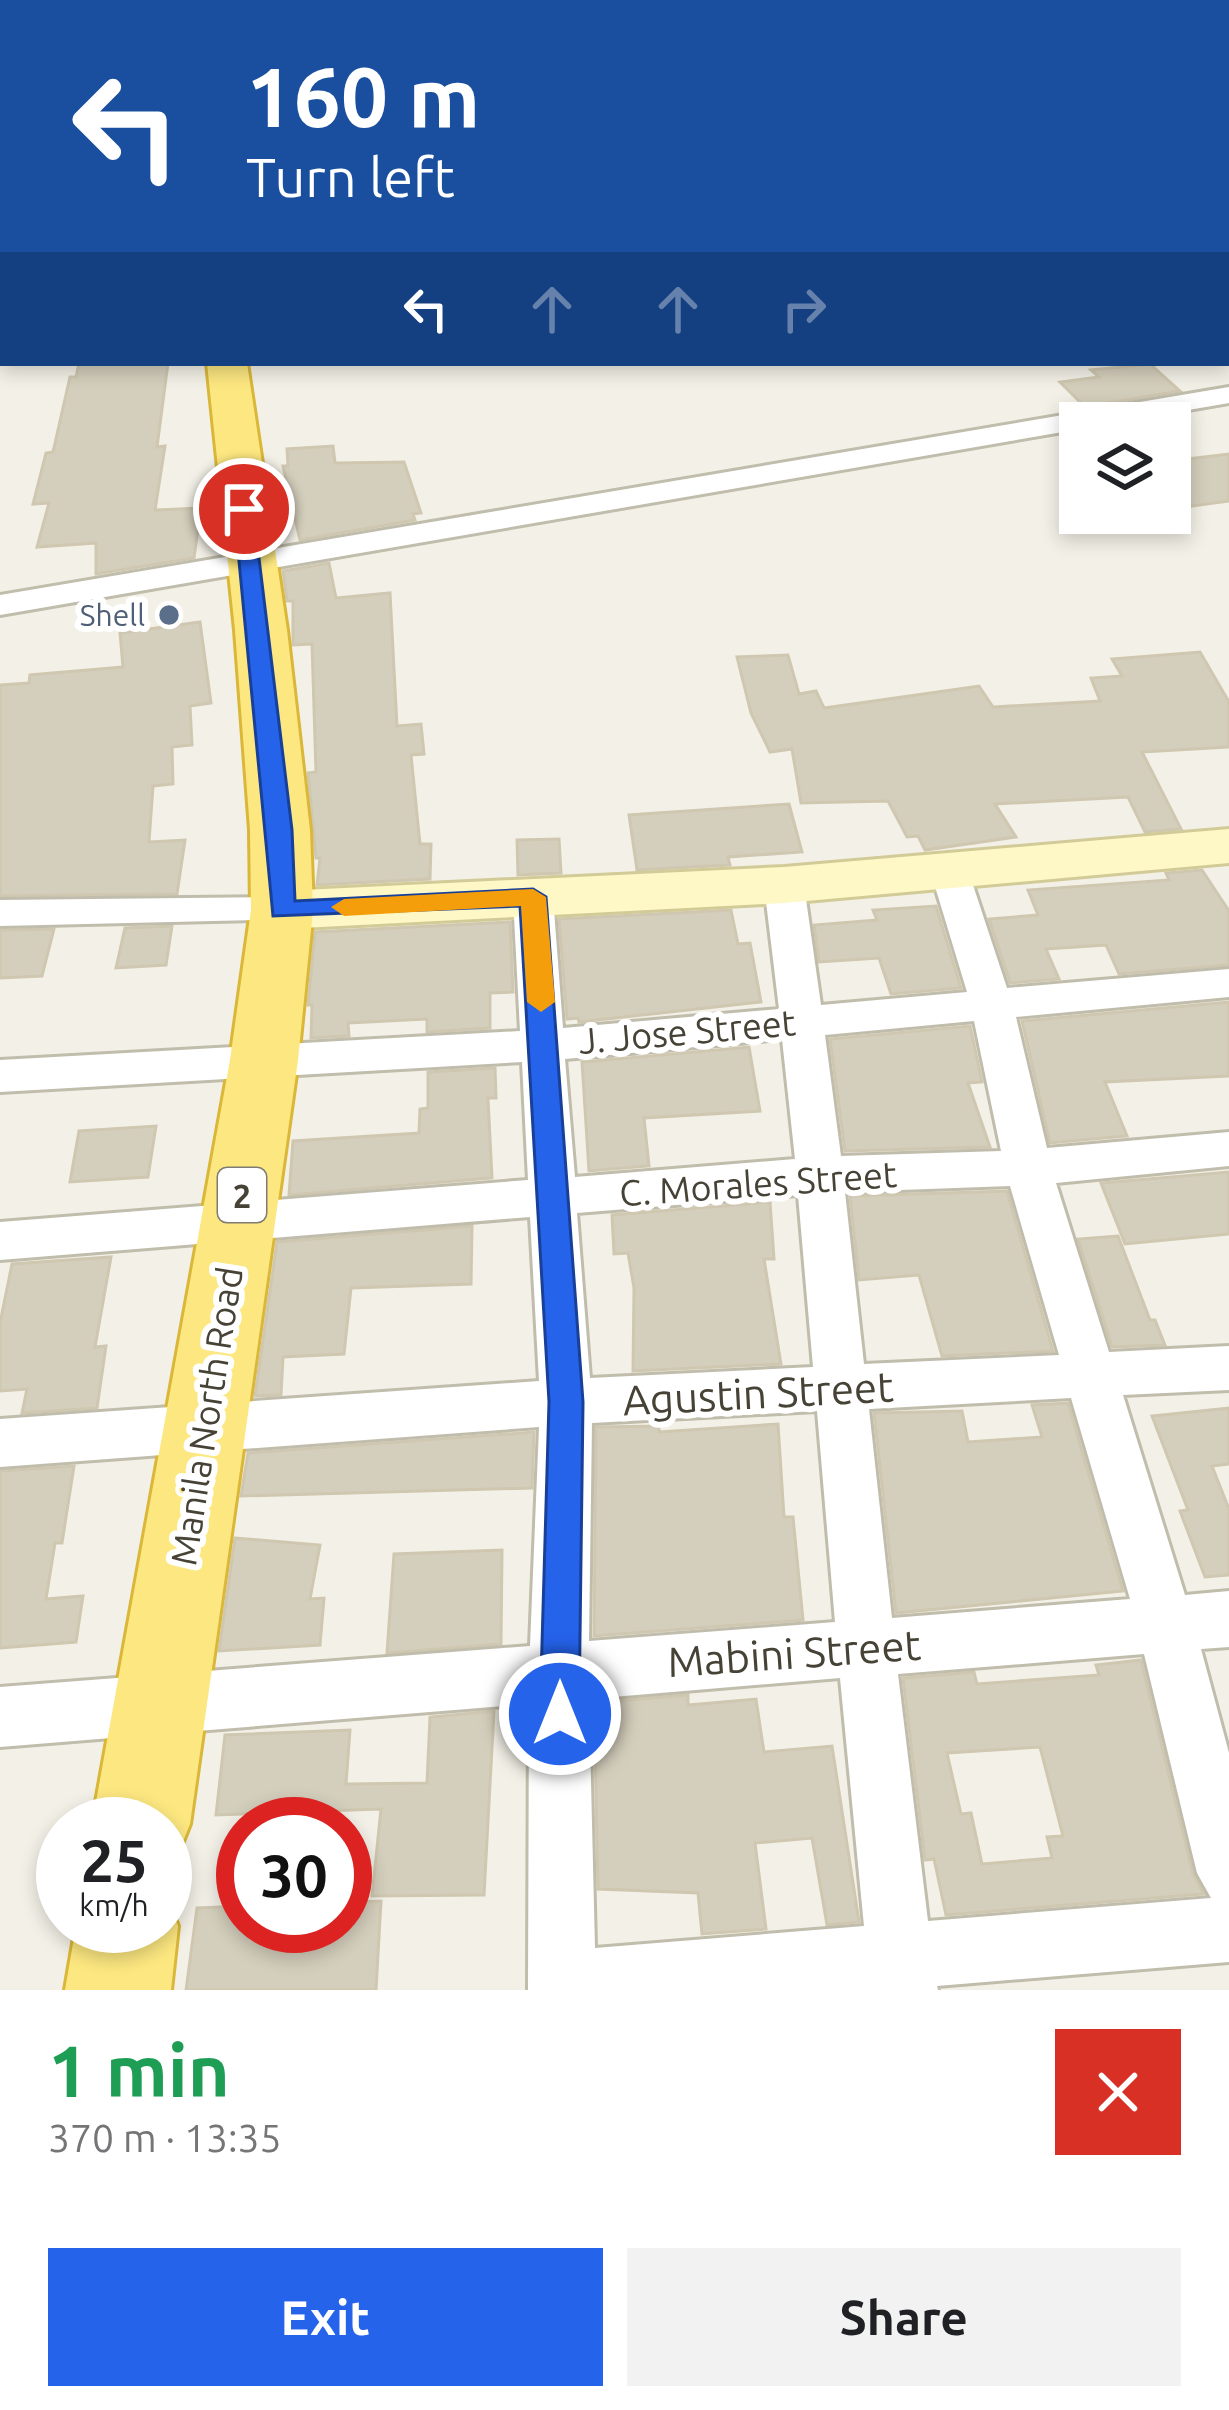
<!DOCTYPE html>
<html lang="en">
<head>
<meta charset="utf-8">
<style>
  :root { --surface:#fff; --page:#f2f2f2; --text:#202124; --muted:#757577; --accent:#2563eb }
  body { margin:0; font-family:Ubuntu,sans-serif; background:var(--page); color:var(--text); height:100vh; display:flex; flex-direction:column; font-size:45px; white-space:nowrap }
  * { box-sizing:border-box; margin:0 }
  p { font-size:39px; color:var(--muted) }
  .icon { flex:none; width:66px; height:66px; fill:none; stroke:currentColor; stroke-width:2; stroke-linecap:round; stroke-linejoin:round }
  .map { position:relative; height:1990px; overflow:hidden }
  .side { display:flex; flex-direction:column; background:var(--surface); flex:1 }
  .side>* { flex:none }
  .top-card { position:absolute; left:0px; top:0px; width:1230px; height:366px; box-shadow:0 6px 18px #0003; background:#1a4fa0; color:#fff; overflow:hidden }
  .fabs { position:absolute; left:1059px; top:402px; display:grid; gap:24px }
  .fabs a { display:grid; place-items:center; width:132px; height:132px; border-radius:0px; background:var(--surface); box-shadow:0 6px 18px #0003; font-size:60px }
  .speed { position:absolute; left:36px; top:1797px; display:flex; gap:24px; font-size:60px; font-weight:700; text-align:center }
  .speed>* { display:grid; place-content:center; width:156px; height:156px; border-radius:50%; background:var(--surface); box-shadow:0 6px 18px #0003; line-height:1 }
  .speed small { font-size:30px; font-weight:400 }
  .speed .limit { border:18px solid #d22; background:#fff; color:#111 }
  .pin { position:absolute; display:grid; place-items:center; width:102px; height:102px; color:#fff; margin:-51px; border:6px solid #fff; border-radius:50%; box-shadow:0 3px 12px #0007 }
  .me { position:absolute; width:132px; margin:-66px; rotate:0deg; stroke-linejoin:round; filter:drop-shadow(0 0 9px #0008) }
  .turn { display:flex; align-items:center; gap:42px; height:252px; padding:0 48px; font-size:54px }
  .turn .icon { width:156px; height:156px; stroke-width:2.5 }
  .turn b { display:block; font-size:84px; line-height:102px }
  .lanes { display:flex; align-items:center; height:114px; padding:0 48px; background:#0003; justify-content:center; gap:60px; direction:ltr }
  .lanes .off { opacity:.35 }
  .round { display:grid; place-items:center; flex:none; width:126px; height:126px; border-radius:0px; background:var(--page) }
  .headline { display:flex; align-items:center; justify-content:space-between; height:204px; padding:0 48px }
  h1 { font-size:72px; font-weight:700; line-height:90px; color:#1e9e55 }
  .primary-button { display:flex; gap:24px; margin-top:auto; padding:24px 48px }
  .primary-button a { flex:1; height:138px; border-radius:0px; background:var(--accent); color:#fff; font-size:48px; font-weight:700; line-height:138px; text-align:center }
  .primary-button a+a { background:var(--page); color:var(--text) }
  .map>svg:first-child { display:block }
  .building { fill:#d4cebc; stroke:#cfc7b0; stroke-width:3; fill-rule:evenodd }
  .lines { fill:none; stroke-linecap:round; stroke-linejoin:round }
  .minor-casing { stroke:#c1bdac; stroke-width:6 }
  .secondary-casing { stroke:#d2cb97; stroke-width:6 }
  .trunk-casing { stroke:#dab739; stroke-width:6 }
  .minor { fill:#fff; fill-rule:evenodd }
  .secondary { fill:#fdf8c6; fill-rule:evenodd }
  .trunk { fill:#fce780; fill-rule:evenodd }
  .route { fill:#2563eb; stroke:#184099; stroke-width:3 }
  .slow { fill:#f59e0b }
  .service-dot { fill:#5c6f8a; stroke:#fff; stroke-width:4.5 }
  .labels { text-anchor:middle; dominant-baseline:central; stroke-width:12; stroke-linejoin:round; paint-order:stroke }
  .far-service-label { font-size:30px; fill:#4e5e75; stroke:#fff; text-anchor:end }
  .shield { fill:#fff; stroke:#7e7b72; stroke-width:3 }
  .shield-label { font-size:33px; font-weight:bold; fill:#464236 }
  .street-label { font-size:36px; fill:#464236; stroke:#fff }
  .near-street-label { font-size:42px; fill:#464236; stroke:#fff }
</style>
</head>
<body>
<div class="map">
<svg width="1229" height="1990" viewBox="0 0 1229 1990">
  <rect width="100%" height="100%" fill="#f3f1e7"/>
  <g class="building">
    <path d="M79,363H168L157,447L165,446L155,510L201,508L194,558L96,574V543L37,547L49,503L33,504L46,453L53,452L70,377H76Z"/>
    <path d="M1150,364L1180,391L1085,407L1060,382L1099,377L1091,370Z"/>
    <path d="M333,446L335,463L404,462L421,513L413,514L415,520L300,540L283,466H288L287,449Z"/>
    <path d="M1229,454V501L1170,509V461Z"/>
    <path d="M329,563L336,598L390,593L397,726L421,724L424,754L411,755L420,844H431L430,879L317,885L320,858H316L308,773L316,772L312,644L293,645V601H287L283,571Z"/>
    <path d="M200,622L211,703L190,706L192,745L172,747L173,784L153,786L149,842L185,840L177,894L0,896V685L29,683L30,675L123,667L120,633Z"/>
    <path d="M1200,652L1229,702V747L1142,752L1181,829L1145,832L1128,797L995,804L1016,837L925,850L918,836L907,837L888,801L801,803L792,749L770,752L751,713L737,657L788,655L799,694L816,691L824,708L979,686L993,707L1100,701L1091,678L1122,676L1112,659Z"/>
    <path d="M789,804L802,852L728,857L730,865L637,870L629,815Z"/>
    <path d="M559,839L561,873L518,875L517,840Z"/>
    <path d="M1202,870L1229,911V965L1119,974L1106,945L1046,949L1059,979L1010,983L989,919L1038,915L1028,890L1169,880L1166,873Z"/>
    <path d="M936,906L961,988L891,994L879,958L819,962L814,925L877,920L873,910Z"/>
    <path d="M731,910L738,944L750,943L761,1002L579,1022L578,1018L567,1019L559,919Z"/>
    <path d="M510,922L513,992L490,993V1028L427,1032V1019L348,1023L349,1036L311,1038L312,1005H308L315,932Z"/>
    <path d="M172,926L166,965L116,968L125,928Z"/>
    <path d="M54,929L42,976L0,978V930Z"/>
    <path d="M1229,1002V1076L1105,1082L1127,1136L1050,1143L1022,1021Z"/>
    <path d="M970,1026L982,1082L968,1083L990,1147L845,1151L830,1039Z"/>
    <path d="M749,1047L760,1111L644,1118L649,1166L589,1171L582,1062Z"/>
    <path d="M495,1068L496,1098H488L492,1178L289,1195L293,1141L419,1133L420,1109L428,1108V1072Z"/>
    <path d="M156,1126L148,1177L70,1182L79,1131Z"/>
    <path d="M1229,1172V1234L1125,1244L1101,1183Z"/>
    <path d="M1007,1191L1053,1351L942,1356L919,1275L859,1280L850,1196Z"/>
    <path d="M770,1202L774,1259H764L781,1364L633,1371L634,1288L628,1253L614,1254L612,1215Z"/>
    <path d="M472,1226L471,1284L351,1288L344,1354L283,1357L281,1395L255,1396L277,1242Z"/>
    <path d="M1118,1236L1150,1320H1155L1165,1345L1112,1347L1078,1239Z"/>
    <path d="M111,1257L95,1347L106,1346L97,1408L22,1413L27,1389L0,1391V1323L12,1264Z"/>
    <path d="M1068,1403L1123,1591L896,1613L874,1413L962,1411L968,1442L1042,1437L1032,1405Z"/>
    <path d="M1229,1408V1464L1212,1466L1229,1509V1575L1205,1577L1180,1511L1188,1510L1152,1416Z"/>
    <path d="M778,1424L784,1517H793L803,1620L594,1636L596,1427L659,1426V1432Z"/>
    <path d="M534,1432L532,1488L241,1496L248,1453Z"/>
    <path d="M74,1466L62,1543H55L46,1599L83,1596L76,1642L0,1648V1471Z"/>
    <path d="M235,1538L320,1545L310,1599L324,1598L320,1645L219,1651Z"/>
    <path d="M502,1550L501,1644L387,1653L394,1554Z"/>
    <path d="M1141,1660L1193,1874L1204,1894L946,1915L934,1859L925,1860L903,1678L974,1672L977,1684L1099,1675L1096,1665ZM1040,1747L1063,1836L1047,1837L1052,1858L982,1864L971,1813L961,1814L947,1753Z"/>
    <path d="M688,1695V1705L756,1699L764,1752L832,1746L859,1922L827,1925L812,1838L755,1843L766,1929L702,1934L698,1893L598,1889L594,1703Z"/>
    <path d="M494,1711L484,1895L372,1896L381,1809L216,1815L225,1735L350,1730L346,1784L427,1783L430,1717Z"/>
    <path d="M381,1901L376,1990H186L197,1908L243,1906V1926H345V1902Z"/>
  </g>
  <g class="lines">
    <g class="minor-casing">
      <g id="minor">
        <path d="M1229,387V403L1113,423H1080V429L0,615V595Z"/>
        <path d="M949,858L963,861L968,870L1007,988L1229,969V997L1016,1017L1047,1148L1229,1132V1166L1056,1183L1109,1352L1229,1346V1390L1123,1395L1185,1595L1229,1591V1647L1201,1649L1229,1753V1962L937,1986L938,1990H528L529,1704L0,1747V1687L530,1646L539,1427L0,1467V1419L539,1381L530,1217L0,1260V1222L528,1180L522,1062L0,1092V1060L520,1031L513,897L519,888L533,884L547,888L553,897L563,1028L779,1009L764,885L770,876L784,872L798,876L804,885L821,1005L967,992L930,870L935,861ZM974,1021L1001,1151L841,1156L825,1035ZM782,1039L795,1159L575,1177L565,1059ZM1010,1186L1059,1355L864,1364L845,1192ZM798,1195L813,1367L590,1378L577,1213ZM1071,1398L1130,1599L892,1618L869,1409ZM817,1411L835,1622L589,1641L592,1423ZM1144,1654L1197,1873L1211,1898L928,1921L898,1674ZM840,1678L864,1926L595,1948L589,1699Z"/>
        <path d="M282,897L296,901L302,910L296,919L0,926V900Z"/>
      </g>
    </g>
    <g class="secondary-casing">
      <path id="secondary" d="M1229,829V863L784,903L282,929L262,923L254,910L262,897L282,891L784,867Z"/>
    </g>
    <g class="trunk-casing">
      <g id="trunk">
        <rect x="174" y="0" width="26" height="3"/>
        <path d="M207,363H247L287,630L310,830L313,910L298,1060L190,1824L176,1859L165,1864V1824H92L230,1060L251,910L250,830L235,630Z"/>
        <path d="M165,1893L178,1926L171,1990H65L76,1926H165Z"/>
      </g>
    </g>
    <use href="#minor" class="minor"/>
    <use href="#secondary" class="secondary"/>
    <use href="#trunk" class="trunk"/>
  </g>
  <path class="route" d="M244,504L253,509L292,830L295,901L533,889L546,897L583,1402L579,1714L574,1728L560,1734L546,1728L540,1714L549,1402L520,906L273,916L234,509Z"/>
  <path class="slow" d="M533,889L546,897L555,1002L541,1012L527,1002L521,906L344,916L331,907L344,899Z"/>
  <circle class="service-dot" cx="169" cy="615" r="12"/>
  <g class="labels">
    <g class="far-service-label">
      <text x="145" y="615">Shell</text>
    </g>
    <rect class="shield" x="218" y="1168" width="48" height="54" rx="9"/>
    <g class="shield-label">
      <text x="242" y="1195">2</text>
    </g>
    <g class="street-label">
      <text transform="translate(687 1031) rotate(-5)">J. Jose Street</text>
      <text transform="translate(758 1183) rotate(-4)">C. Morales Street</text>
      <text transform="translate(206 1416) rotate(-81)">Manila North Road</text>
    </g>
    <g class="near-street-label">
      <text transform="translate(758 1393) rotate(-3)">Agustin Street</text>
      <text transform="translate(794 1653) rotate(-4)">Mabini Street</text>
    </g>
  </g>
</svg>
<div class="fabs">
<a><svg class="icon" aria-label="layers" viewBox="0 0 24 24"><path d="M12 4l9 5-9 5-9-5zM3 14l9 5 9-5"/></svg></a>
</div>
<div class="speed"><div>25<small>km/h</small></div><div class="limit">30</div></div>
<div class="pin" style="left:244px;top:509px;background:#d93025"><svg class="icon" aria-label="arrive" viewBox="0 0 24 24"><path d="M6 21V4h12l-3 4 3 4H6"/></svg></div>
<svg class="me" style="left:560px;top:1714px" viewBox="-20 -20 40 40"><circle r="17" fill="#2563eb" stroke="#fff" stroke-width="3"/><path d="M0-11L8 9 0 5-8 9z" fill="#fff"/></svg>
<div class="top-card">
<div class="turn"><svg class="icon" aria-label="left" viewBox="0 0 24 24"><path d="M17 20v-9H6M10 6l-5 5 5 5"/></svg><div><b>160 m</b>Turn left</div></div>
<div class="lanes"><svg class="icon" aria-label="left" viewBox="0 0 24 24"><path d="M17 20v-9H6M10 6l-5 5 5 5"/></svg><svg class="icon off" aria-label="ahead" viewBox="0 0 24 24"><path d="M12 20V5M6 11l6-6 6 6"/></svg><svg class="icon off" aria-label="ahead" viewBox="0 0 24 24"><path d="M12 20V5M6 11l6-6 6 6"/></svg><svg class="icon off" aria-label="right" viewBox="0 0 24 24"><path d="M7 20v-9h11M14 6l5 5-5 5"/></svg></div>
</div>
</div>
<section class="side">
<div class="headline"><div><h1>1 min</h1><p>370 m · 13:35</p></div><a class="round" style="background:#d93025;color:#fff"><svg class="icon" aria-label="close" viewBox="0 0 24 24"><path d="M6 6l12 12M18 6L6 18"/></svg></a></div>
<div class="primary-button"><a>Exit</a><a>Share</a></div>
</section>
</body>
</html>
